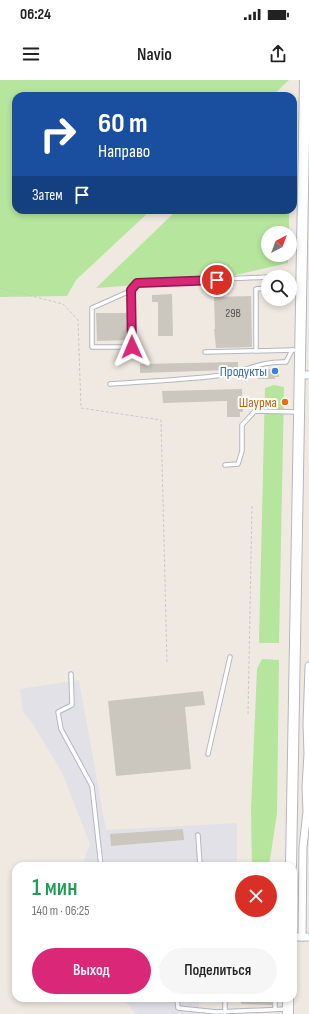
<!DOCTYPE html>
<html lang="ru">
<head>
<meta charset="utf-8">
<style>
  :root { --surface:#fff; --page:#f6f6f6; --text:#222; --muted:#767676; --accent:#db2777 }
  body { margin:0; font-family:"Sofia Sans Condensed",sans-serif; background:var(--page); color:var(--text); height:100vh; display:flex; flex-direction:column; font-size:15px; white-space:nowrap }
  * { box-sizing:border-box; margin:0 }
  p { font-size:13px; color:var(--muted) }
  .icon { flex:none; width:22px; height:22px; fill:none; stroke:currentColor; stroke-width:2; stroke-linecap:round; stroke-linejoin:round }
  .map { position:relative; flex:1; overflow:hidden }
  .panel { position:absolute; left:12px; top:782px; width:285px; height:140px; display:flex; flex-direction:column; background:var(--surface); border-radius:12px; box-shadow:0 2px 6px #0003 }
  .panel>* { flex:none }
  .hud { position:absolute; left:12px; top:12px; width:285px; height:122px; border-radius:12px; box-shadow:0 2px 6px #0003; background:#1a4fa0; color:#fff; overflow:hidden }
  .needle { width:26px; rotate:41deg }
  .tools { position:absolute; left:261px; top:146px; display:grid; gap:8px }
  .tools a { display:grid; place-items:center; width:36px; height:36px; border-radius:50%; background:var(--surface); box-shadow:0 2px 6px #0003; font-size:20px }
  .pin { position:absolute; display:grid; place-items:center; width:34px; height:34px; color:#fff; margin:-17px; border:2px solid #fff; border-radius:50%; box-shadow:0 1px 4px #0007 }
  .me { position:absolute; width:44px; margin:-22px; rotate:359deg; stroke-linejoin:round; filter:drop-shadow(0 0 3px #0008) }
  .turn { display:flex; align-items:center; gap:14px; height:84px; padding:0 20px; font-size:18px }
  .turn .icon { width:52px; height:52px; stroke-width:2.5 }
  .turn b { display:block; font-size:28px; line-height:34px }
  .then { display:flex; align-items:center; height:38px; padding:0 20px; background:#0003; gap:8px; font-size:15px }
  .round { display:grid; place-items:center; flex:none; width:42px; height:42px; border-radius:21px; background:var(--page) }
  .head { display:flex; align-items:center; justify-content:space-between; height:68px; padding:0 20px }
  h1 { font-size:24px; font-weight:600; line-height:30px; color:#1e9e55 }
  .action { display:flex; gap:8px; margin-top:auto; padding:8px 20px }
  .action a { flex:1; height:46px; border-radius:24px; background:var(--accent); color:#fff; font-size:16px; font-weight:600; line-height:46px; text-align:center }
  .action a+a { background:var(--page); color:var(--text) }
  .status { display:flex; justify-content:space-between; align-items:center; height:28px; padding:0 20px; background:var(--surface); direction:ltr }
  .status svg { height:11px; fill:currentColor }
  header { display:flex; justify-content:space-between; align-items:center; height:52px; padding:0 20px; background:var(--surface); font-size:18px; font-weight:600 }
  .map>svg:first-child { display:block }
  .industrial { fill:#e3e1e8 }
  .green { fill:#b6e59e }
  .building { fill:#cbc7bf }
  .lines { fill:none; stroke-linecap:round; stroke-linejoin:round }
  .lane-casing { stroke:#b4b7c1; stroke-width:5.5 }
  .street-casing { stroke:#b4b7c1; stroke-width:9 }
  .secondary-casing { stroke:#b4b7c1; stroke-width:12 }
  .path { stroke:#c9c9c9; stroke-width:1; stroke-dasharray:3 2; stroke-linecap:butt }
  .lane { stroke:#fff; stroke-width:3.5 }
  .street { stroke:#fff; stroke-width:7 }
  .secondary { stroke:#fff; stroke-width:10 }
  .route-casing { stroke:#8e194d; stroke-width:10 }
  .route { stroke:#db2777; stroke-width:7 }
  .shop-dot { fill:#3f7fe0; stroke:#fff; stroke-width:1.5 }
  .food-dot { fill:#e8710a; stroke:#fff; stroke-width:1.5 }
  .labels { text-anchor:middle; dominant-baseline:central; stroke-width:4; stroke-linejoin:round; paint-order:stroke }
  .number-label { font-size:12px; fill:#555452 }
  .shop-label { font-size:14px; fill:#366cbe; stroke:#fff; text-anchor:end }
  .food-label { font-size:14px; fill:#c56008; stroke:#fff; text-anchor:end }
</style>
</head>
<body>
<div class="status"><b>06:24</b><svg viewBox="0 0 49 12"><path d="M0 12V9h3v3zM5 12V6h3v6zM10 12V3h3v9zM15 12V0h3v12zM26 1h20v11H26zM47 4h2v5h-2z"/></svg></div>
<header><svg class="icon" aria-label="menu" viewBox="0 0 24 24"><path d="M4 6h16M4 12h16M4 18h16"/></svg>Navio<svg class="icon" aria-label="share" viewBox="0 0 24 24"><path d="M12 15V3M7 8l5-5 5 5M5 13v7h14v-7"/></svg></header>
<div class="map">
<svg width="309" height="934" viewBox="0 0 309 934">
  <rect width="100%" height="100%" fill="#efe9e1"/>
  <g class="industrial">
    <path d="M79,600L106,750L237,743V786H82L90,764L62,692L31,641L23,632L20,609Z"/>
    <path d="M122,918H198L200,934H137Z"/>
  </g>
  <g class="green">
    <path d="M0,0H289L272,16H16V130H151L76,200L67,216L0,217Z"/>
    <path d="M177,130H289V153H268V175H288V183L218,199L96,208Z"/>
    <path d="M274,305L284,307L279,563H259L265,308Z"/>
    <path d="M262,579L279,580L277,733L269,786H252L251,729L257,589Z"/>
  </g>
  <g class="building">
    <path d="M172,214L173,256H158V222H152V215Z"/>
    <path d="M251,216L252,267L216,268L214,249H215L214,217Z"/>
    <path d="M96,233H127L128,260L97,261Z"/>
    <path d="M238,282V288L231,290L140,293V284Z"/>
    <path d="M258,289H275V291H279V297H275V299H258Z"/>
    <path d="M242,309L243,332H240V337H227V321L163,323L162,311Z"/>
    <path d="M203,611L205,625L185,627L191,689L116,696L108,621Z"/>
    <path d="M183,749L184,760L111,766L110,754Z"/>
    <path d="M241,918H272V925L241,924Z"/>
  </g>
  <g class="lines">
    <g class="lane-casing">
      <g id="lane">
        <path d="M273,197H276"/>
        <path d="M290,206L301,205"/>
        <path d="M131,210L132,267H92V228L130,211L137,203L268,197"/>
        <path d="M256,271V209L268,208"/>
        <path d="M205,272L294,270"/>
        <path d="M110,304C148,301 186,300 223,295C248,291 259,281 286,282L292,270"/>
        <path d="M225,385L238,384L242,371V345L255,331L298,332"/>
        <path d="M71,594L72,625L58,632L61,649L92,706L101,786"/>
        <path d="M208,674L230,577"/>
        <path d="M198,755L200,786"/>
        <path d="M177,918L178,928L217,932L286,929"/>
        <path d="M275,929V918"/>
        <path d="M225,932V918"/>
      </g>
    </g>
    <g class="street-casing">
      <g id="street">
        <path d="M299,295H309"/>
        <path d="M293,857H309"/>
        <path d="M302,857L303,767L307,732L306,707L308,674L307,644L309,586"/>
      </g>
    </g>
    <g class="secondary-casing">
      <g id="secondary">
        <path d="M291,786L305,0"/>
        <path d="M288,934V918"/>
      </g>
    </g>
    <g class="path">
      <path d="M0,208L63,224L78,240L81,328L161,340L167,583"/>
      <path d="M248,634L252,426"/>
    </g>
    <use href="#lane" class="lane"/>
    <use href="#street" class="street"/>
    <use href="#secondary" class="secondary"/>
  </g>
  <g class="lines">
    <g class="route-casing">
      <path id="route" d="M132,267L131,210L137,203L217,200"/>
    </g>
    <use href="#route" class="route"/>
  </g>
  <circle class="shop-dot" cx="275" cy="291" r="4"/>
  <circle class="food-dot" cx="285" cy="322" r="4"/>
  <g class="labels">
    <g class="number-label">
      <text x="233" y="233">29В</text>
    </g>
    <g class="shop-label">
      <text x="267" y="291">Продукты</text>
    </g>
    <g class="food-label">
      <text x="277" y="322">Шаурма</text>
    </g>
  </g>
</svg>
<div class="tools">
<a><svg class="needle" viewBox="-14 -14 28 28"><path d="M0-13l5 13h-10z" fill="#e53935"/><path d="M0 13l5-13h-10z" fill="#767676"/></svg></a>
<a><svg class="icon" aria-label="search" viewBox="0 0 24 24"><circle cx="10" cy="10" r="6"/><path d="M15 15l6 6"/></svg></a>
</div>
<div class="pin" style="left:217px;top:200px;background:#d93025"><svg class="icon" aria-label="arrive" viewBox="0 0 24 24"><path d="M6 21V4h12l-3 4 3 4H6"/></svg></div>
<svg class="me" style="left:132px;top:267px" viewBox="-20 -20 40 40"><path d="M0-17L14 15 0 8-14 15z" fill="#db2777" stroke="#fff" stroke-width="4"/></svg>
<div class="hud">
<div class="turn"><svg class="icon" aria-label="right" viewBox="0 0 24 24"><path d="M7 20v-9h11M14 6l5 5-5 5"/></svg><div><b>60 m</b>Направо</div></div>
<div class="then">Затем<svg class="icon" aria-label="arrive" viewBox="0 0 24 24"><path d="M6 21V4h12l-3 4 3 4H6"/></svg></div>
</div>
<section class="panel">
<div class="head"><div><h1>1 мин</h1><p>140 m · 06:25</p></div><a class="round" style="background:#d93025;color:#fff"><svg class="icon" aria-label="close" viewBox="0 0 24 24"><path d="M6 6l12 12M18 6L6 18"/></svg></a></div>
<div class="action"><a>Выход</a><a>Поделиться</a></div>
</section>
</div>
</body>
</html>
